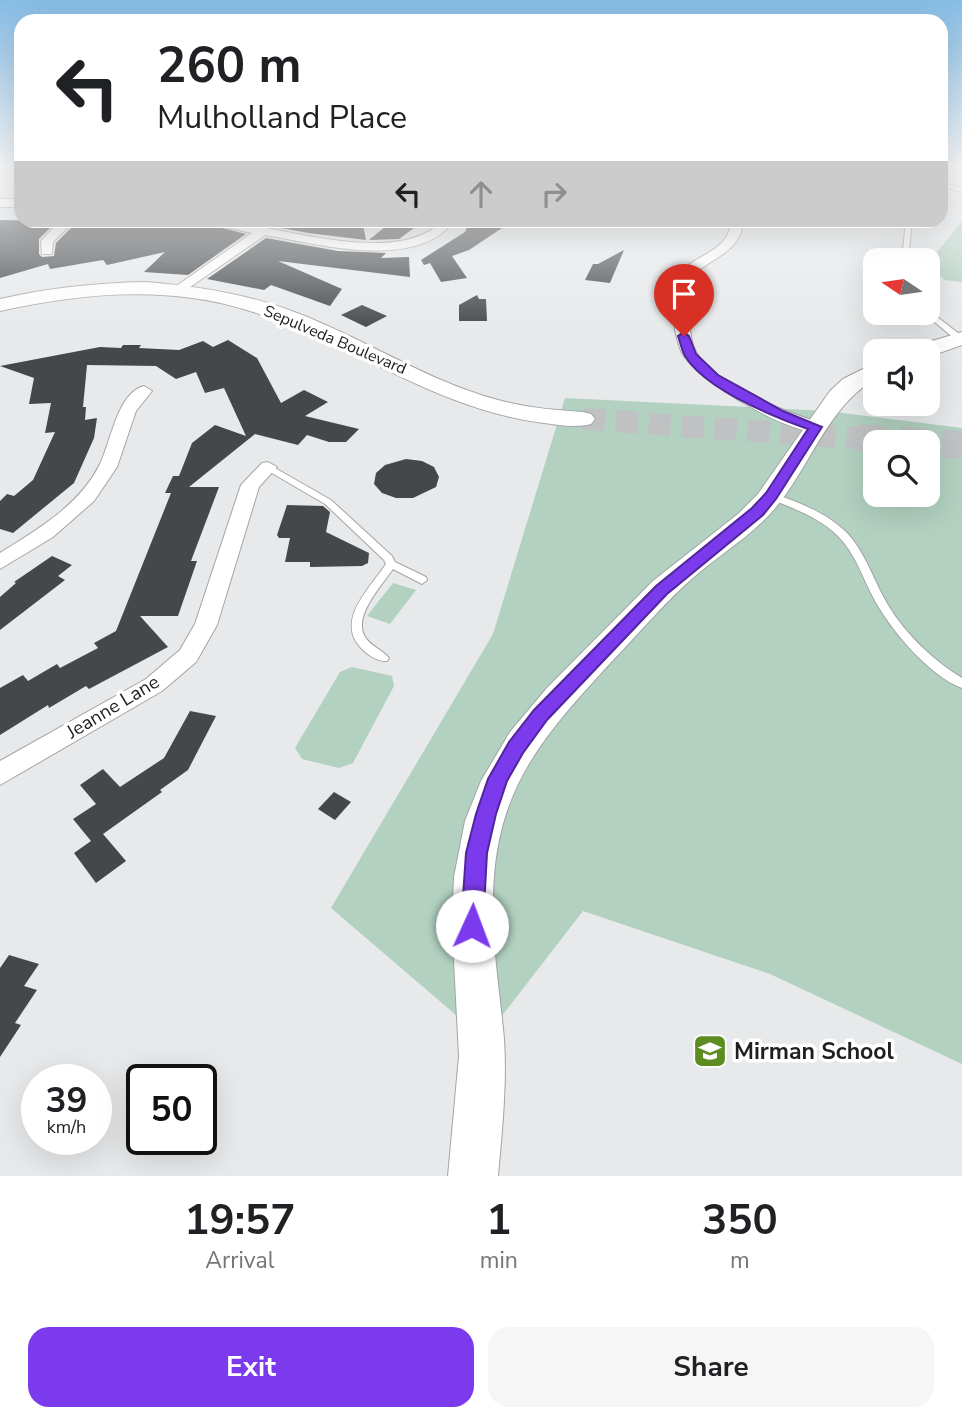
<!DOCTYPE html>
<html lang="en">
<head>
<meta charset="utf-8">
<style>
  :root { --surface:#fff; --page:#f6f6f6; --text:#202124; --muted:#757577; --accent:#7c3aed }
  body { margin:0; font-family:"Nunito Sans",sans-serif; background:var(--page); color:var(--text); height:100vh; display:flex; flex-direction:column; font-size:26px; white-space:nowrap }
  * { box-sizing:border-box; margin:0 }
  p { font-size:23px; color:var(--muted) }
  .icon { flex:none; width:38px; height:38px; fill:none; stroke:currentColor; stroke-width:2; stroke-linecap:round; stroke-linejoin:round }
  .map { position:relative; height:1176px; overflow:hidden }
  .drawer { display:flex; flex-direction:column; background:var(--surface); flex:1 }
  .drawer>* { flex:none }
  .banner { position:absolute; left:14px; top:14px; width:934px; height:214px; border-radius:21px; box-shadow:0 7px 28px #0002; background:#fff; color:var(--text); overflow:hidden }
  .needle { width:46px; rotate:283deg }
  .controls { position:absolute; left:863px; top:248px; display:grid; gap:14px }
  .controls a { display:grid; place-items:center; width:77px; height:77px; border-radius:14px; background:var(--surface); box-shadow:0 7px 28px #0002; font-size:35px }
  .speed { position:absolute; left:21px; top:1064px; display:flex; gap:14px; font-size:35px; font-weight:700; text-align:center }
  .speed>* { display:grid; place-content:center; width:91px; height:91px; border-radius:50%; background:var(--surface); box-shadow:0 7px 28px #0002; line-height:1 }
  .speed small { font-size:18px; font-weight:400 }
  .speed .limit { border:4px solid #111; border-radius:10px; background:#fff; color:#111 }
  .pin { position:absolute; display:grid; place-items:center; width:60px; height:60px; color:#fff; margin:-72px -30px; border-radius:50% 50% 50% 0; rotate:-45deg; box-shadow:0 0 7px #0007 }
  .pin .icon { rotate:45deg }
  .me { position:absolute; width:77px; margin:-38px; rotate:2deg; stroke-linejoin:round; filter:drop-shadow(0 0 5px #0008) }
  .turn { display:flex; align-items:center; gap:24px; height:147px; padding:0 28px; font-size:32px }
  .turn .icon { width:91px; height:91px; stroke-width:2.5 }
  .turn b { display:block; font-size:49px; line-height:60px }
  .lanes { display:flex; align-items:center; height:66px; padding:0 28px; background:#0003; justify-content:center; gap:35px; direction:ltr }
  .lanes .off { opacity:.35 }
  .eta { display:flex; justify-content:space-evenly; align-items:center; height:119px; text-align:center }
  .eta b { font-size:42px; font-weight:700; line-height:49px }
  .cta { display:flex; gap:14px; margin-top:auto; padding:14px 28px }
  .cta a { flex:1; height:80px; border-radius:21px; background:var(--accent); color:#fff; font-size:28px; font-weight:700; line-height:80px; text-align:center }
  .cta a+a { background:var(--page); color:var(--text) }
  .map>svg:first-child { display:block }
  .green { fill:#b2d1c1; fill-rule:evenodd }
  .building { fill:#464748 }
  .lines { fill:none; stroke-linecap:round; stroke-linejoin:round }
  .secondary-tunnel-far1 { stroke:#bfc1c2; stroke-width:22; stroke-dasharray:22 11; stroke-linecap:butt }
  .secondary-tunnel { stroke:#bfc1c2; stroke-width:28; stroke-dasharray:28 14; stroke-linecap:butt }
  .lane-casing { stroke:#a3a4a6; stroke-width:2 }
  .street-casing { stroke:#a3a4a6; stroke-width:2 }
  .secondary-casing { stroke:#a3a4a6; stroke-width:2 }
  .lane { fill:#fff; fill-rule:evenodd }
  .street { fill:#fff; fill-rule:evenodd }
  .secondary { fill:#fff; fill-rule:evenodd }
  .route { fill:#7c3aed; stroke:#51269a; stroke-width:2 }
  .labels { text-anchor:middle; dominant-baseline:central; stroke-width:7; stroke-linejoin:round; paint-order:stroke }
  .far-street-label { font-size:16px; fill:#1f1f20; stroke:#fff }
  .street-label { font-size:19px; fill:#1f1f20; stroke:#fff }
  .near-poi-label { font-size:23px; font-weight:bold; fill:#1f1f20; stroke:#fff; text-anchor:start }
</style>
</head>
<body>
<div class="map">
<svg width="962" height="1176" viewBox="0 0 962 1176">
  <rect width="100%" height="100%" fill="#e7e9ea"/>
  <g class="green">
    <path d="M962,221V282L944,280L929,262Z"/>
    <path d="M565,398L827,411L962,428V1064L770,974L583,911L484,1039L331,908L493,634ZM875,443H928V495H875Z"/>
    <path d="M393,583L416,590L390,624L367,616Z"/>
    <path d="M352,667L392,676L394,686L353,763L339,768L302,759L295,748L340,672Z"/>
  </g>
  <g class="building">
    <path d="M0,220L57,221L39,239V254L42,257L54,256L56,243L77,222L191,220L246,234L188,275L144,272L165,252L107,265L103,260L50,269L48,264L0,278Z"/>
    <path d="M240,220H362L366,240L308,233Z"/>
    <path d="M470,220H514L469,250L452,256L467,278L441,282L430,263L424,265L421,260L465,232Z"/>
    <path d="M395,225L414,228L399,239L369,240L386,226Z"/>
    <path d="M266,238L338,251L386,253L381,258L409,257L410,277L278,261L342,289L330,306L271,285L264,290L207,279Z"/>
    <path d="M624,250L610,283L585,280L593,264H598Z"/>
    <path d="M477,295L479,299H486L487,321H459V305Z"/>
    <path d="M362,305L387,316L366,327L341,315Z"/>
    <path d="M228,340L257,358L281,403L304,390L328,402L305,416L359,429L346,442H329L307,435L298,445L255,434L189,487H219L191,561H197L178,616H140L168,647L89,689L86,686L49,708L48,705L0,735V688L23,675L28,681L57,664L60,668L98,648L94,643L116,631L171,493H165L173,476H179L192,443L215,425L246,436L224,388L205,393L196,372L176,379L156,366L87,365L83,407H86L85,420L97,418L94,438L74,483L13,533L0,529V501L7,494L14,496L33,480L55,432L45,433L51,403L29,404L34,378L0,366L100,347L121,348L123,345H141L139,348L179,350L203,341L213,347Z"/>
    <path d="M406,459L422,461L434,467L439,477L436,487L413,498H396L382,493L374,484L376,473L385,465Z"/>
    <path d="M287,505L323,506L330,512L326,532L369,553L368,563L362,566L310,567V562H285L290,538H279L277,535Z"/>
    <path d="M52,556L72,565L58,576L65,580L0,630V597L16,583L14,582Z"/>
    <path d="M190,711L216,716L188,770L160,790L162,792L103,834L126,861L96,883L74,853L91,841L73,819L96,804L80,785L103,769L120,787L164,758Z"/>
    <path d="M334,792L351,802L335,820L318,809Z"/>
    <path d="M9,955L39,964L24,986L37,990L15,1023L21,1025L0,1057V968Z"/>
  </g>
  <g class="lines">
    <path class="secondary-tunnel-far1" d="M583,419L883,440"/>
    <path class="secondary-tunnel" d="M858,438L962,445"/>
    <g class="lane-casing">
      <g id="lane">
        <path d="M942,183L962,188V192L942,187Z"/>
        <path d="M906,220H912L908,261H902Z"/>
        <path d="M928,310L962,336V340H956L925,314L928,313Z"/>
        <path d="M268,464L331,500L392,556L395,562L426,577L427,580L422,584L393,569C382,585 354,615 364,635C369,646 382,649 389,658L387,661C379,662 369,656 363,650C333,622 370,588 386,564L384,560L325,504L265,469L263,467Z"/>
        <path d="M771,493C797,501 827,513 847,533C864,551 872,576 884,598C901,630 931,659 962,678V688C929,676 889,628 873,597C862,576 855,553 838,536C819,517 792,508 768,498L766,496L768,494Z"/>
      </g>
    </g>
    <g class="street-casing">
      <g id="street">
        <rect x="0" y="199" width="21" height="8"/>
        <path d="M61,220H75L53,242L52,254H42L41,241Z"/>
        <path d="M193,220C204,220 215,220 226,221C280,227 403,268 442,220H455C416,272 319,244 265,235L180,294L175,293V287L252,233Z"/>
        <path d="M726,220H738L742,229C734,258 702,259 688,283C686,294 688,304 689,315C690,327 690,341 696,352C716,386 785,412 821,423L824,427L821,431C793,438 700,381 684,356C675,343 669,298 674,283C684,256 721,257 730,229Z"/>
        <path d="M144,386L152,391L136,411L117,467L94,501L53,537L0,569V553C38,529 80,505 100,464C111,442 117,393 144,386Z"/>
        <path d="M268,462L277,467L259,487L217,625L196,662L162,691L0,785V761L146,679L180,650L195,624L241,485L262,463Z"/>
      </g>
    </g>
    <g class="secondary-casing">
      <g id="secondary">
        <path d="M145,282C197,286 248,294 297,313C365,339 427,381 498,400C526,408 555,410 583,412L591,414L595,419L591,424C576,428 559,425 544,423C436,410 349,341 247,310C167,285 81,293 0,311V299C48,288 96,283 145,282Z"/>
        <path d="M962,332V345L928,357V352H909L912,347Z"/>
        <path d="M875,363V379C821,411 807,481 761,523C741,542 717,557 695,576C666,601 641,631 614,659C543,736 493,790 493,902C492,948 500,993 504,1039C507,1084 502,1131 498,1176H448L459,1056L452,923L454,877L465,821L481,781L510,732L547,688L653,581L738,514L758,494L830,391L843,379Z"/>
      </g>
    </g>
    <use href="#lane" class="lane"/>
    <use href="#street" class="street"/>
    <use href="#secondary" class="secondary"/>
  </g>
  <linearGradient id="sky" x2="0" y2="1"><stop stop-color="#86bce5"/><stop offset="0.5" stop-color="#f4f5f6"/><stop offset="1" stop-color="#f4f5f6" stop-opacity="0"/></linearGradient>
  <rect width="962" height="333" fill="url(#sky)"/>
  <path class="route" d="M684,332L689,336L696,354L718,375L783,411L822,427L776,499L763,515L667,594L547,720L523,753L507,781L496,814L487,853L483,926L479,933L472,936L464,933L461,926L466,853L476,814L488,779L509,742L534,710L656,586L752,508L766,493L808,429C772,416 706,390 685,356C682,351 680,342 678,336Z"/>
  <defs>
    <g id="school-square" transform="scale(1.75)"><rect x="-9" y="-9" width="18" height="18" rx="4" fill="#5d8c20" stroke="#fff"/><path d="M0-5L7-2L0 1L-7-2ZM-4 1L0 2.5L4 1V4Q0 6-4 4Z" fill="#fff"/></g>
  </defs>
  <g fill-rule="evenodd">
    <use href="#school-square" x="710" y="1051"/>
  </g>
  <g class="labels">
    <g class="far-street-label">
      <text transform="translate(335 340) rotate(23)">Sepulveda Boulevard</text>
    </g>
    <g class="street-label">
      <text transform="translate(113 707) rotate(-31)">Jeanne Lane</text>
    </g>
    <g class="near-poi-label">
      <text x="734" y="1051">Mirman School</text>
    </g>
  </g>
</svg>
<div class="controls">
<a><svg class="needle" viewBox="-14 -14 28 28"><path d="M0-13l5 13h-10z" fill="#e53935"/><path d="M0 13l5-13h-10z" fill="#757577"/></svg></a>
<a><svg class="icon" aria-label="sound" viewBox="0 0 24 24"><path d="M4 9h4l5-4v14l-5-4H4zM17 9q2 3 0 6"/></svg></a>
<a><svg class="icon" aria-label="search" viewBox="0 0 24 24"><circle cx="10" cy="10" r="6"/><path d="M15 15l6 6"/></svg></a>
</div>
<div class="speed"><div>39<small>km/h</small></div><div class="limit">50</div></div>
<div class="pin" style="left:684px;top:336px;background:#d93025"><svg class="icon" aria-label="arrive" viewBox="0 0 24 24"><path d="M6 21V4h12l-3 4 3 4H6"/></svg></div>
<svg class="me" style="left:472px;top:926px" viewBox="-20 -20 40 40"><circle r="19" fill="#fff"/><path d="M0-13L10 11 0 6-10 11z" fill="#7c3aed"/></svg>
<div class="banner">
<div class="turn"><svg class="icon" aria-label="left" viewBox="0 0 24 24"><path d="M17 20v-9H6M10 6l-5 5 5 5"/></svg><div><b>260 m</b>Mulholland Place</div></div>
<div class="lanes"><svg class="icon" aria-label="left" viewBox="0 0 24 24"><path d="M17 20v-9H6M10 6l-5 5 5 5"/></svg><svg class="icon off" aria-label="ahead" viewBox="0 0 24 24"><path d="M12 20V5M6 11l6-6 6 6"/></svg><svg class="icon off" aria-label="right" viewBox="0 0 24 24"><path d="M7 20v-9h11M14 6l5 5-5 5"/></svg></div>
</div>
</div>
<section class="drawer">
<div class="eta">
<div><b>19:57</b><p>Arrival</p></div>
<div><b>1</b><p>min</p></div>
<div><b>350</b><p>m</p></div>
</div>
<div class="cta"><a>Exit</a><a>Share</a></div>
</section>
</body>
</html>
